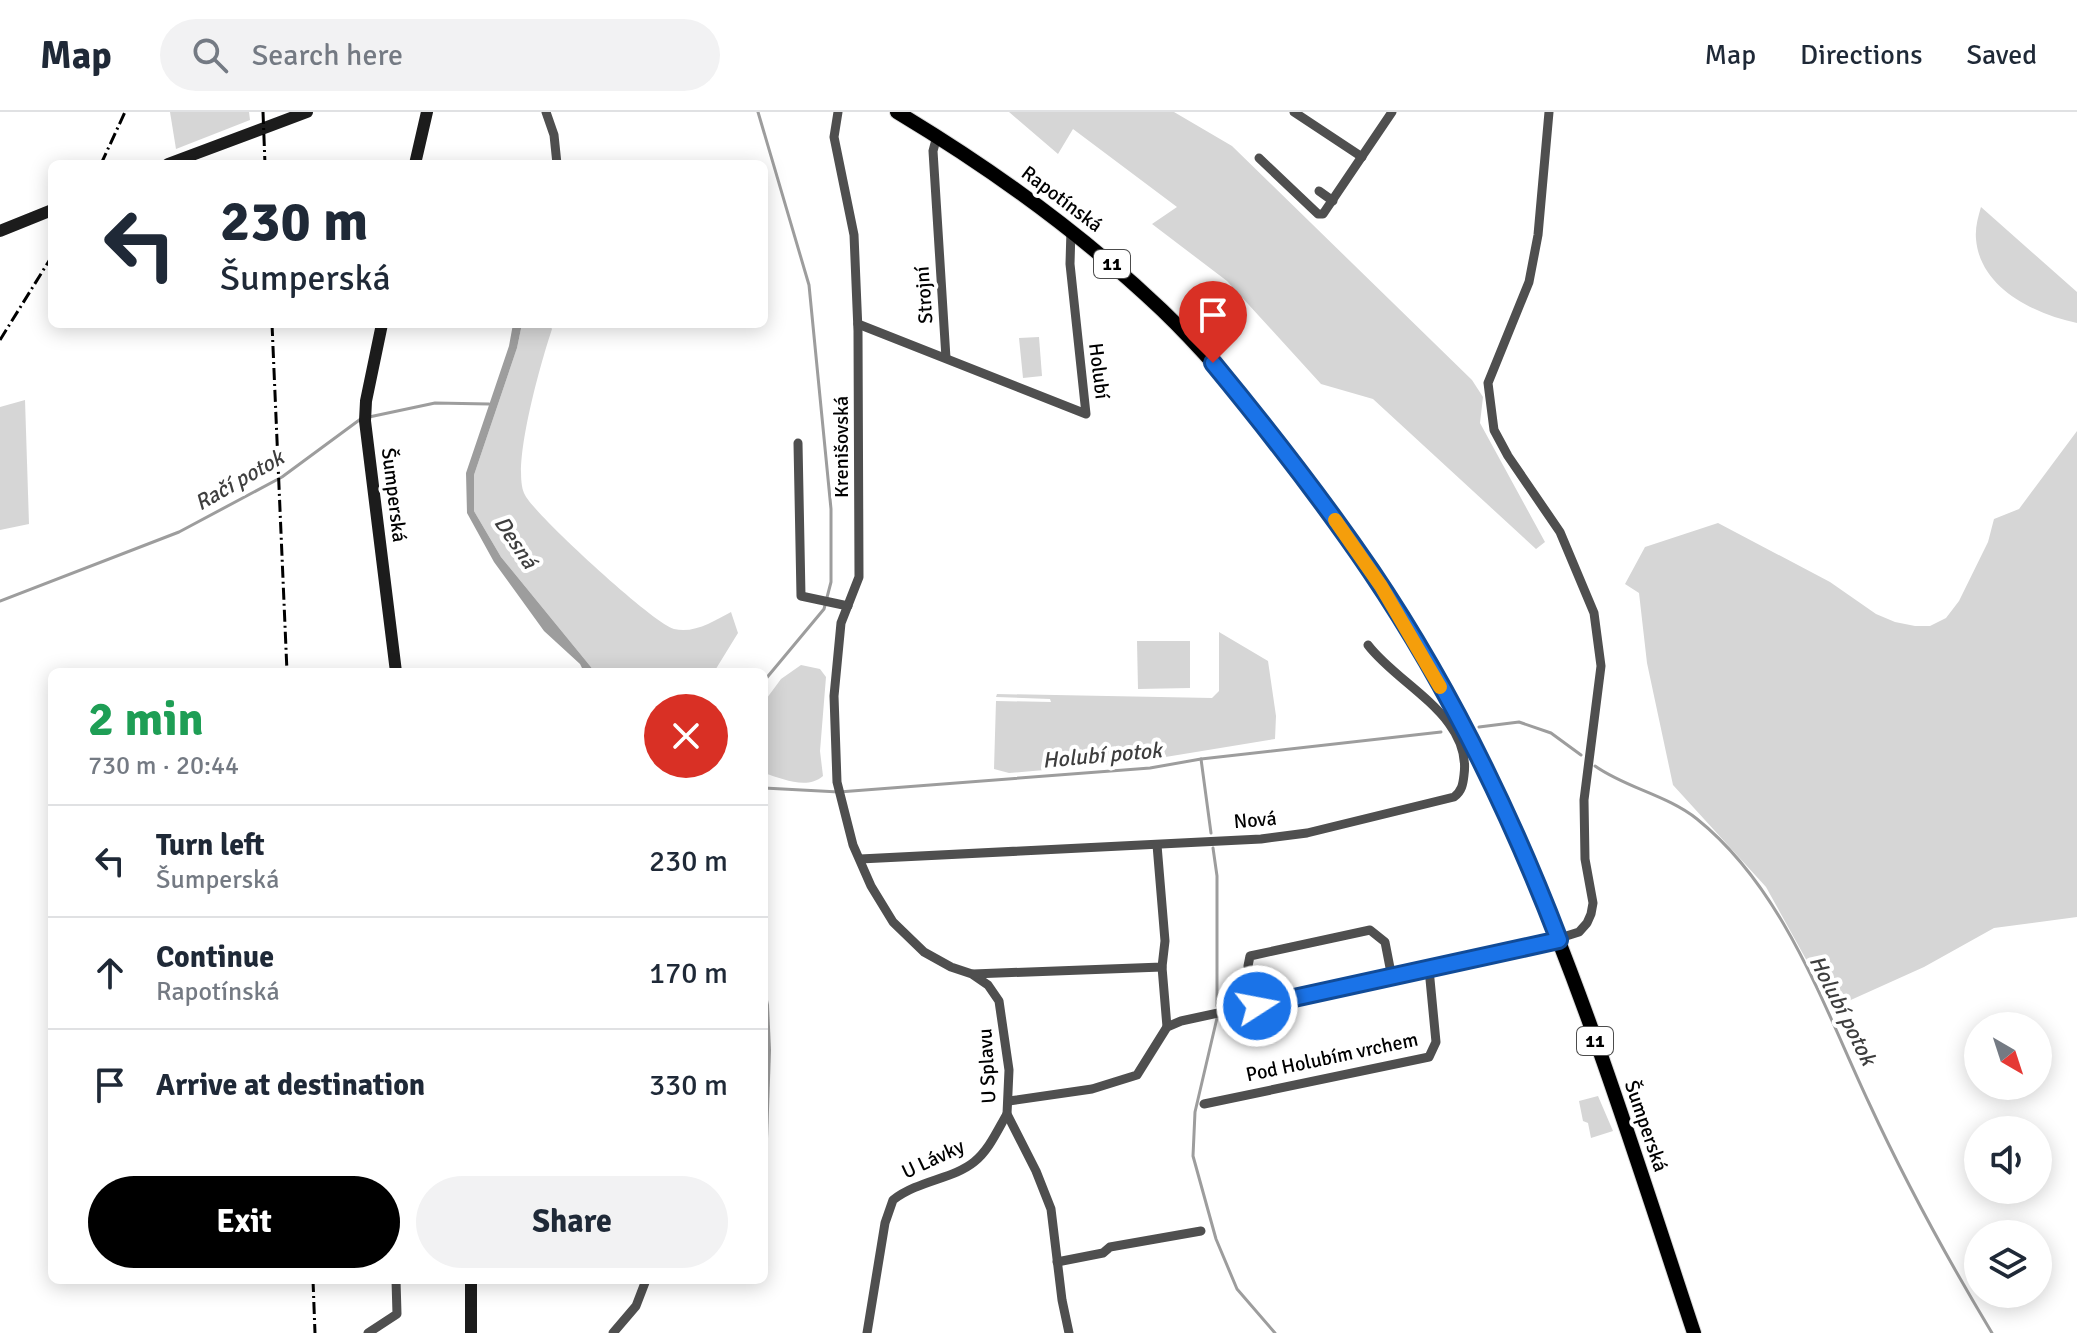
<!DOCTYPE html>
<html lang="en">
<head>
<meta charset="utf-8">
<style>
  :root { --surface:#fff; --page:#f2f2f3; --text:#1f2937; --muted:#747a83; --line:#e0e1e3; --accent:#000 }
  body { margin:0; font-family:Signika,sans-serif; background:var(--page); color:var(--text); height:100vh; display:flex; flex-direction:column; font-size:30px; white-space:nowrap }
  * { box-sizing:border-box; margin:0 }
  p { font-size:26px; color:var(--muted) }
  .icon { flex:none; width:44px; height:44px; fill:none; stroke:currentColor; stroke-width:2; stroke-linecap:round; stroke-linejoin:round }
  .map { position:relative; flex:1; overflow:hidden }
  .panel { position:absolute; left:48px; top:556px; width:720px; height:616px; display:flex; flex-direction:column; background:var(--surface); border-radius:12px; box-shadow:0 4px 20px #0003 }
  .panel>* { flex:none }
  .guide { position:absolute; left:48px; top:48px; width:720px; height:168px; border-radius:12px; box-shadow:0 4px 20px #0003; background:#fff; color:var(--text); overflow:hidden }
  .needle { width:52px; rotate:141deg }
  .tools { position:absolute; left:1964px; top:900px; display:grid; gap:16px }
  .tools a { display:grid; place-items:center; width:88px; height:88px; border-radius:50%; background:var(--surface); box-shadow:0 4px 20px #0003; font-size:40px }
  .pin { position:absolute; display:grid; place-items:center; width:68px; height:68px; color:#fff; margin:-82px -34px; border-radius:50% 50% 50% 0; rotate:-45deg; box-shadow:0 0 8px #0007 }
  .pin .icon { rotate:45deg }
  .me { position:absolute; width:88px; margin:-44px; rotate:79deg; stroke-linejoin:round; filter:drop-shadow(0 0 6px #0008) }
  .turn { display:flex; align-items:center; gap:28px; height:168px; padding:0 40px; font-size:36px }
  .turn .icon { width:104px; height:104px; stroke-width:2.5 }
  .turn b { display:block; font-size:56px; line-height:68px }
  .round { display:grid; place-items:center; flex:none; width:84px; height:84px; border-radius:42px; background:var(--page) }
  .overview { display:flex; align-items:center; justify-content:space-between; height:136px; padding:0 40px }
  h1 { font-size:48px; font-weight:700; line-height:60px; color:#1e9e55 }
  .primary-button { display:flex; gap:16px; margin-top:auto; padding:16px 40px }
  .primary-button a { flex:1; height:92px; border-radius:48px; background:var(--accent); color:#fff; font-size:32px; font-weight:700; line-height:92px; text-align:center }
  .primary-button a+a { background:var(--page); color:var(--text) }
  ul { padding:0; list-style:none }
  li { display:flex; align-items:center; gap:24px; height:112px; padding:0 40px; border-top:2px solid var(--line) }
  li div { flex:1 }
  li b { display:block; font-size:30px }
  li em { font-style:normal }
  header { display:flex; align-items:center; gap:48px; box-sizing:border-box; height:112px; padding:0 40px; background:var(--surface); border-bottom:2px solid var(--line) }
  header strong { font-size:38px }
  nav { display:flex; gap:44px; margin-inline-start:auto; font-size:28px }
  .search { width:560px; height:72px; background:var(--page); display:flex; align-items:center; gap:20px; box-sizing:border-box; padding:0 28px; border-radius:44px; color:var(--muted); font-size:30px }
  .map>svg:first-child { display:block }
  .green { fill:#d6d6d6 }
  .water { fill:#9d9d9d }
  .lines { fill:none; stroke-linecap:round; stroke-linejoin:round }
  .stream { stroke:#9d9d9d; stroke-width:3 }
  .primary-casing { stroke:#dbdbdb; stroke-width:16 }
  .street { stroke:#4f4f4f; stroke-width:9 }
  .secondary { stroke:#1c1c1c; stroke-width:12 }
  .primary { stroke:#000; stroke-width:14 }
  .rail { stroke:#000; stroke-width:3; stroke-dasharray:12 4 2 4; stroke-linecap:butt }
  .route-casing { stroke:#114b97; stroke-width:20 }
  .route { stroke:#1a73e8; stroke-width:14 }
  .slow { stroke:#f59e0b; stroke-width:14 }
  .labels { text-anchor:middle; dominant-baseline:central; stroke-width:8; stroke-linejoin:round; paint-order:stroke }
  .shield { fill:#fff; stroke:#4c4c4c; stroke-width:2 }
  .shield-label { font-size:18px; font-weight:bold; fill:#000 }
  .street-label { font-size:20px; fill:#000; stroke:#fff }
  .water-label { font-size:22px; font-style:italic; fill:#3e3e3e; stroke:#fff }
</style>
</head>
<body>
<header>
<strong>Map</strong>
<div class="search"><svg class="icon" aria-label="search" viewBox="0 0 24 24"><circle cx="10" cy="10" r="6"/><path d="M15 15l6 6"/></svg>Search here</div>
<nav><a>Map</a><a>Directions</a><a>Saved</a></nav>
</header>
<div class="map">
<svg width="2077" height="1221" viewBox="0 0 2077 1221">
  <rect width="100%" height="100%" fill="#fff"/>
  <g class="green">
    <path d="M170,0H249L250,8L176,37Z"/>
    <path d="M1009,0H1174L1232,34L1472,268L1483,285L1480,311L1545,430L1536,437L1373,287L1321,272L1227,169L1152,112L1177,95L1073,17L1058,42Z"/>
    <path d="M1981,95L2077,180V211C2034,202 1980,176 1976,127C1975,116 1978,105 1981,95Z"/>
    <path d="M522,212H549L552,217C542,247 510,357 525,383C535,403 654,512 674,517C694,522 714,509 731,500L738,521L714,560H595L501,445L474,399V363L517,236Z"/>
    <path d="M1039,225L1042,264L1023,266L1019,226Z"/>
    <path d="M25,288L29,412L0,418V295Z"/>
    <path d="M2077,319V805L1994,816L1924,855L1833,896L1766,775L1673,673L1647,551L1639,481L1625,472L1645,435L1718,411L1830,470L1876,502L1895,510L1915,514H1930L1946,506L1959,489L1988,430L1994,407L2019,397Z"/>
    <path d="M1219,520L1268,549L1276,604L1275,627L1135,650L1009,661L994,657L996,589L1051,590L1050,587L996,585L997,582L1212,586L1219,579Z"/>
    <path d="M1137,529H1190V576L1138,577Z"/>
    <path d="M801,553L820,557L826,565L820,639L823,664C807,678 783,667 764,661V590L781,567Z"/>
    <path d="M1598,984L1613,1019L1591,1026L1588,1011L1583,1009L1579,989Z"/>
  </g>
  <g class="water">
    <path d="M513,212H522L517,236L474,363V399L501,445L595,560H584L580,552L544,519L494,450L467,401L466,361L509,234Z"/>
    <path d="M764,868L769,893L771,938L764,1145Z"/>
  </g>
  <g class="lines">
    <g class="stream">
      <path d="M758,0L809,173L831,397V470L824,497L764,569"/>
      <path d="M369,305L435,291L489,292"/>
      <path d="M0,489L179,420L282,365L362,306"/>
      <path d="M1479,615L1519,610L1551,621L1581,643"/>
      <path d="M1201,647L1211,721"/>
      <path d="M1595,654C1626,676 1667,683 1697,707C1784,777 1823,893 1869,991C1905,1069 1947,1146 1992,1221"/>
      <path d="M764,676L839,680L1150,656L1201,647L1441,620"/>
      <path d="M1213,736L1217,764V894"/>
      <path d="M1217,906L1195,1000L1193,1044L1216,1127L1237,1177L1275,1221"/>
    </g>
    <g class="primary-casing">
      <path id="primary" d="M897,0C992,57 1081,121 1162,198C1214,248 1260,305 1303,363C1385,473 1458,593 1513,719C1585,881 1638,1052 1694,1221"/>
    </g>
    <g class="street">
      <path d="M546,0L554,23L557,52"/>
      <path d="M838,0L834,25L854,123L858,219L859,465L841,511L834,584L837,670L853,733L871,774L893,810L924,840L951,855L972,862L988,873L999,889L1009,958L1007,1002L1036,1059L1051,1097L1062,1188L1069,1221"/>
      <path d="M1294,0L1362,45"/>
      <path d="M937,24L933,39L946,246"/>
      <path d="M1259,46L1318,102H1323L1392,0"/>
      <path d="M1319,79L1333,89"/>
      <path d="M858,212L1086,302L1070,152L1071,118"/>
      <path d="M798,331L801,484L848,494"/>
      <path d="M860,747L1261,727L1307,721L1454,685C1462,679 1463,672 1464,663C1472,604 1398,573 1368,533"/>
      <path d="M1162,855L1167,915"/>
      <path d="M973,862L1162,855L1165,829L1157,733"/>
      <path d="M1257,894L1248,854L1250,844L1370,818L1385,830L1392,866"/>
      <path d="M1009,989L1092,977L1137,963L1167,915L1181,909L1544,831L1579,820L1587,811L1591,802L1593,791L1585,747L1584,688L1601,554L1594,501L1560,420L1508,344L1494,318L1488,271L1529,170L1538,123L1549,0"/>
      <path d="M1204,992L1429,945L1436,930L1429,857"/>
      <path d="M1057,1150L1103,1141L1110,1135L1201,1119"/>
      <path d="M368,1221L397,1202L396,1168"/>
      <path d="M613,1221L636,1194L646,1168"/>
      <path d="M867,1221L885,1111L893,1088C919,1068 953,1067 974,1050C989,1038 997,1019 1007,1002"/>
    </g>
    <g class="secondary">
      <path d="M168,52L307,0"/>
      <path d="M415,52L427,0"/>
      <path d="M0,119L52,98"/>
      <path d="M382,212L366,289L365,309L396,560"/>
      <path d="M471,1221V1168"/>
    </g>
    <use href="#primary" class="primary"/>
    <g class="rail">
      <path d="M263,0L265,52"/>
      <path d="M101,52L125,0"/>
      <path d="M272,212L287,560"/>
      <path d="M0,228L52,144"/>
      <path d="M313,1168L315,1221"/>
    </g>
  </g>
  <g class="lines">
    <g class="route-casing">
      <path id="route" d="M1213,251C1269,319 1322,387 1371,459C1448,573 1510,700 1559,828L1257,894"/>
    </g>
    <use href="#route" class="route"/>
    <path class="slow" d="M1335,408L1381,474L1440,575"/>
  </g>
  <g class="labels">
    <g class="shield">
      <rect x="1094" y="138" width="36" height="28" rx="6"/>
      <rect x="1577" y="915" width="36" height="28" rx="6"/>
    </g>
    <g class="shield-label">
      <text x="1112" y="152">11</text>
      <text x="1595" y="929">11</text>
    </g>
    <g class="street-label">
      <text transform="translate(1062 87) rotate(37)">Rapotínská</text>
      <text transform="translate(924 183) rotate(-94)">Strojní</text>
      <text transform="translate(1099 259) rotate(83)">Holubí</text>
      <text transform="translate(841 335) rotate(-90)">Krenišovská</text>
      <text transform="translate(394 383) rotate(83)">Šumperská</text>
      <text transform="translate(1255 708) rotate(-5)">Nová</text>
      <text transform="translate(1332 945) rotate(-12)">Pod Holubím vrchem</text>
      <text transform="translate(987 954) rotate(-93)">U Splavu</text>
      <text transform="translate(1646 1014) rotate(71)">Šumperská</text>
      <text transform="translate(933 1047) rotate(-25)">U Lávky</text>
    </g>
    <g class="water-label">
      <text transform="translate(239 368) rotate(-30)">Račí potok</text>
      <text transform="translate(516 430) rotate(56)">Desná</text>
      <text transform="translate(1102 643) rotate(-5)">Holubí potok</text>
      <text transform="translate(1843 898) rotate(63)">Holubí potok</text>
    </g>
  </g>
</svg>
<div class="tools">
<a><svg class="needle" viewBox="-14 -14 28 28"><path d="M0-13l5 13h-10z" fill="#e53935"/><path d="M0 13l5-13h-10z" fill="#747a83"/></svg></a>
<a><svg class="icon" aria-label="sound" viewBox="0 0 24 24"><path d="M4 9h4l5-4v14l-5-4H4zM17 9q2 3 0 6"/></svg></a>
<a><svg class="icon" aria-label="layers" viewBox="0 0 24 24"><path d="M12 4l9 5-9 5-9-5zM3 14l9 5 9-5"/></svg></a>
</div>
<div class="pin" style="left:1213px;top:251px;background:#d93025"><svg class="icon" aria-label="arrive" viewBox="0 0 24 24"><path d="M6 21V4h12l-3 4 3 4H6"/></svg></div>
<svg class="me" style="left:1257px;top:894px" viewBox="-20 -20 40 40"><circle r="17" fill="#1a73e8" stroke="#fff" stroke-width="3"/><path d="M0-11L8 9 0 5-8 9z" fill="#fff"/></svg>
<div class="guide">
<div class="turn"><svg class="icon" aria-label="left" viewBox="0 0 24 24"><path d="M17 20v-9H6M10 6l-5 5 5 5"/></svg><div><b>230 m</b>Šumperská</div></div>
</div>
<section class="panel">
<div class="overview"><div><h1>2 min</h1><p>730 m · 20:44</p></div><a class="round" style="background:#d93025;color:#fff"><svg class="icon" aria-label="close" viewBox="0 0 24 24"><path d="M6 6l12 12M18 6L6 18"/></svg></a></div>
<ul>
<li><svg class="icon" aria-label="left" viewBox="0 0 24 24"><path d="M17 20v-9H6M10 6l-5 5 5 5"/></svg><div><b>Turn left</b><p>Šumperská</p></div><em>230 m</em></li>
<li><svg class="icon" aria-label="ahead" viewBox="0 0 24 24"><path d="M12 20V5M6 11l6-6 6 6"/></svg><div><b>Continue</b><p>Rapotínská</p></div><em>170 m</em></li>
<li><svg class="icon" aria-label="arrive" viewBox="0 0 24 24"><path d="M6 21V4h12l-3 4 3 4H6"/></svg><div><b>Arrive at destination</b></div><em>330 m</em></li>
</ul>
<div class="primary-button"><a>Exit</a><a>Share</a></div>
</section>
</div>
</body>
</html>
